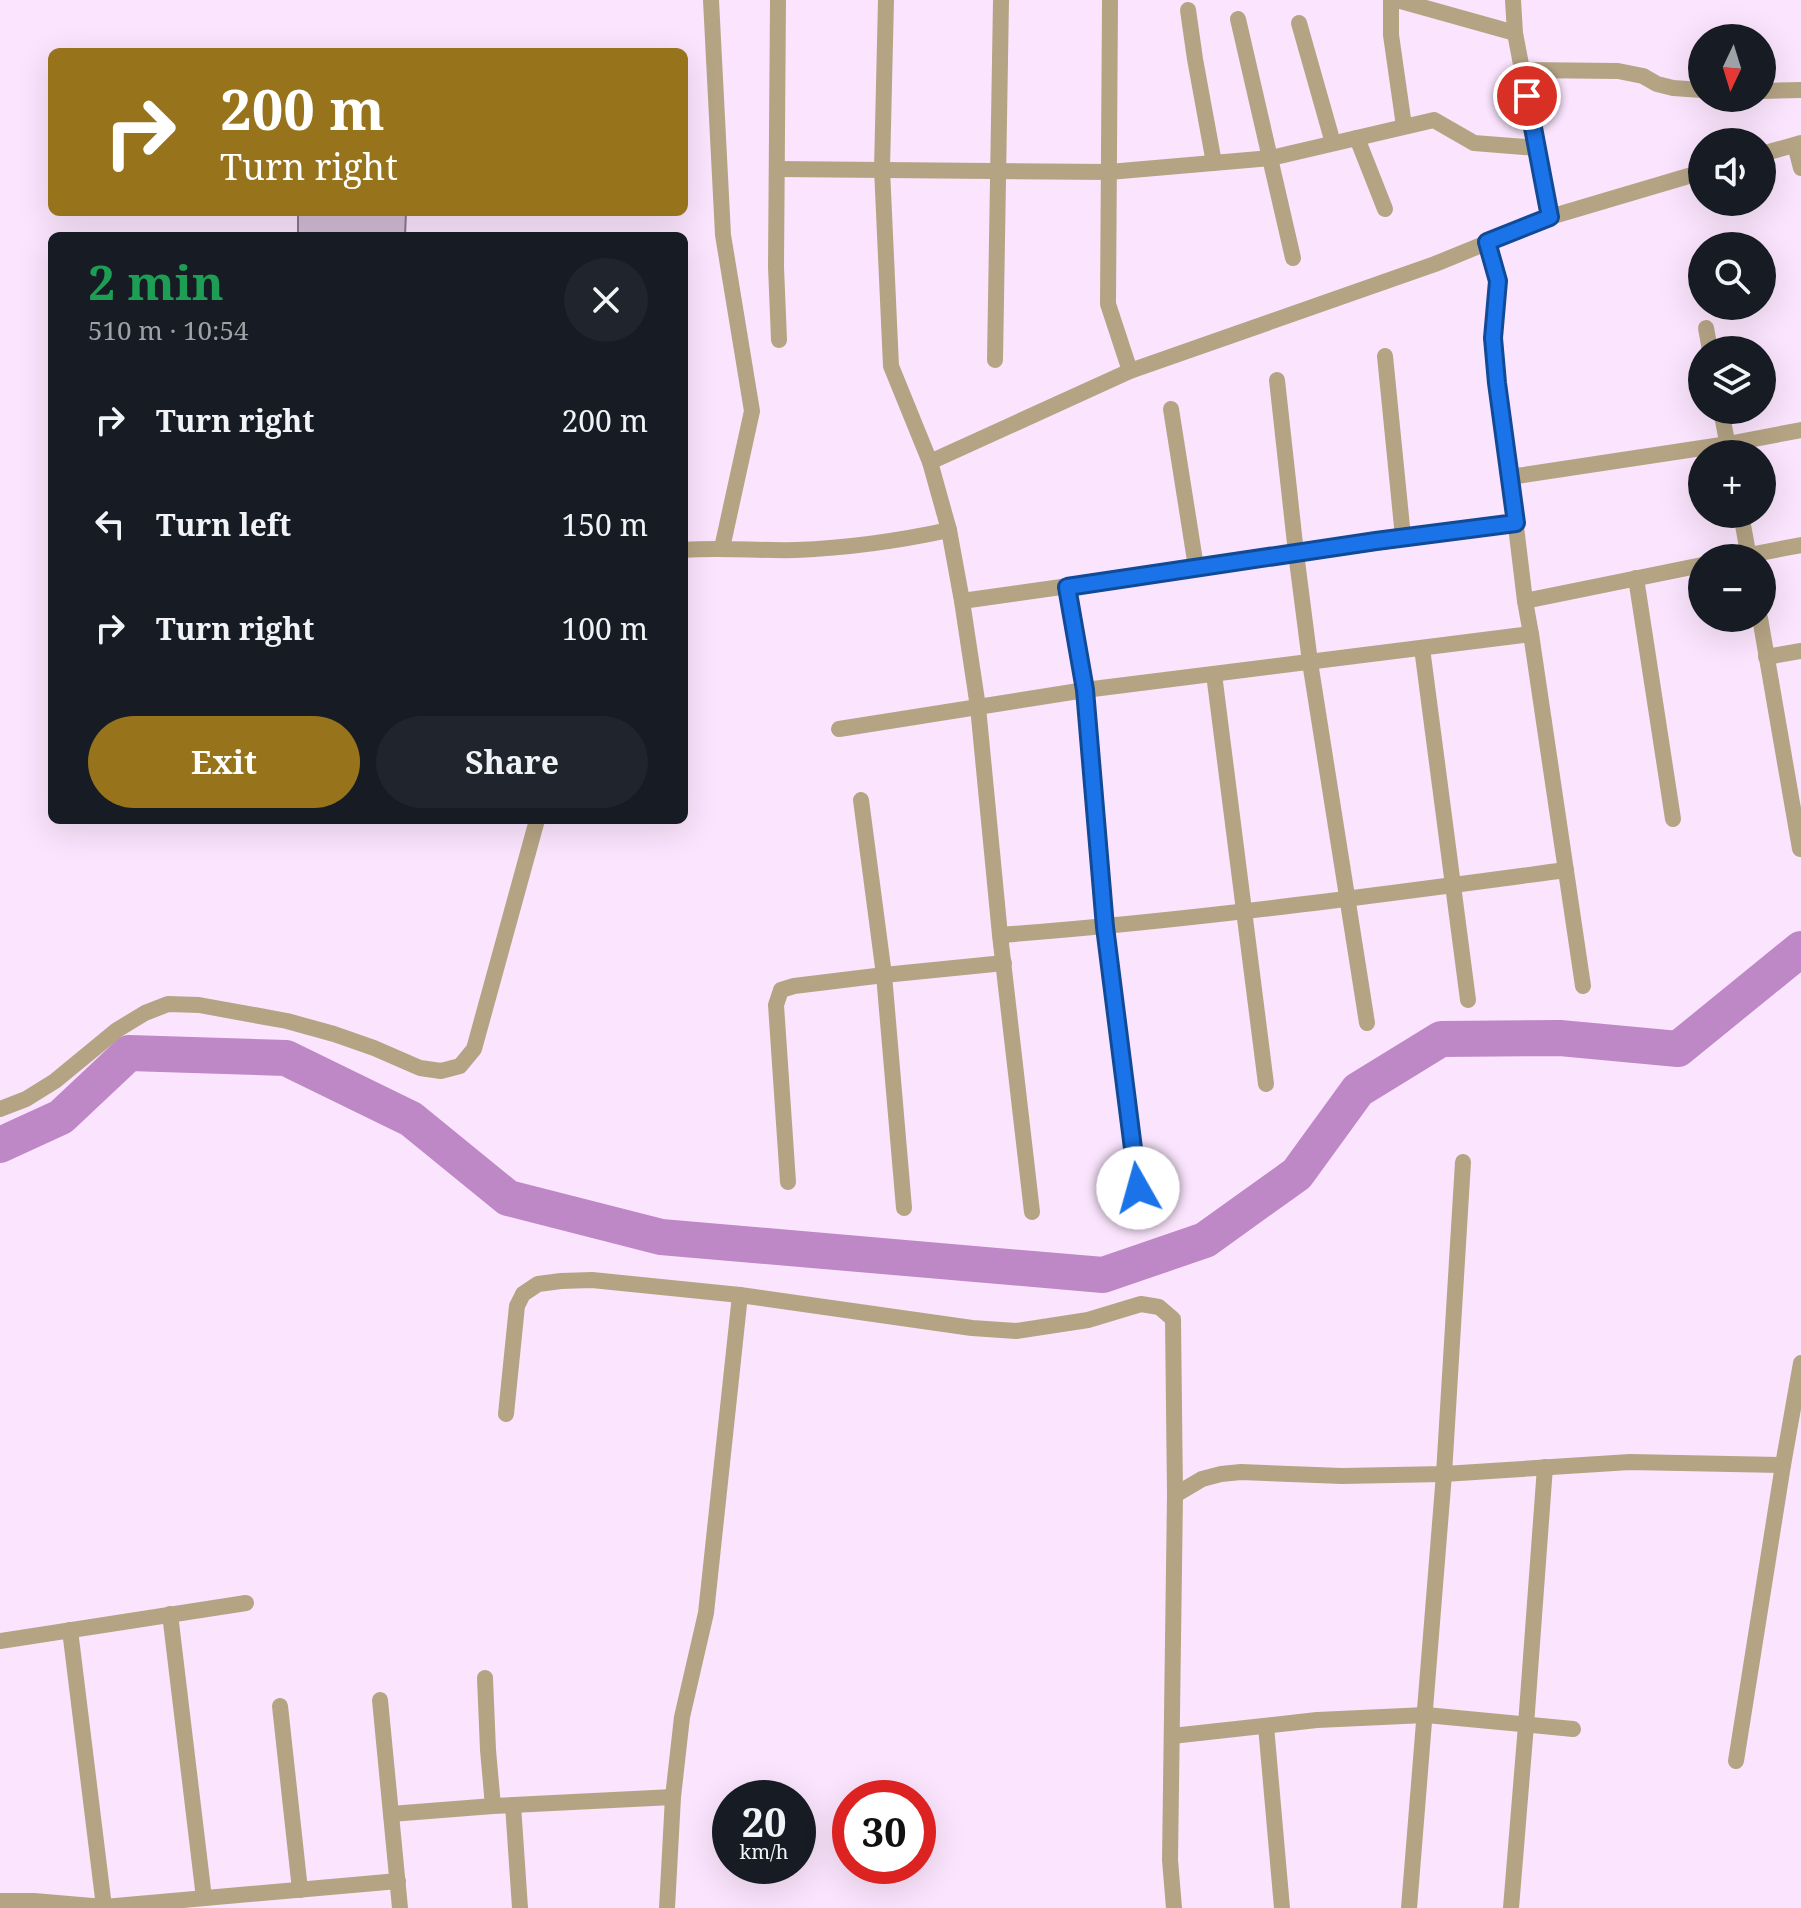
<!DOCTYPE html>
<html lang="en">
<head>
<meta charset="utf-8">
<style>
  :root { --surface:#171b24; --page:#20242c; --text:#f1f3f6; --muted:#9ea1a6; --accent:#97731c }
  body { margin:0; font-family:"Noto Serif",serif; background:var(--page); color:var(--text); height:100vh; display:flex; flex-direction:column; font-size:30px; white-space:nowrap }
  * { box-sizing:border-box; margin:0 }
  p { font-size:26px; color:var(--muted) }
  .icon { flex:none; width:44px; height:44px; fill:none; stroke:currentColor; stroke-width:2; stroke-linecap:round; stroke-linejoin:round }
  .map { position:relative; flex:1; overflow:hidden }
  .drawer { position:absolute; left:48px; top:232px; width:640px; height:592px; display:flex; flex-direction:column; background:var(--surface); border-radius:12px; box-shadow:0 8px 32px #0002 }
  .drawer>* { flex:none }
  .top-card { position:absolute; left:48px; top:48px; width:640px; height:168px; border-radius:12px; box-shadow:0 8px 32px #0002; background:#97731c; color:#fff; overflow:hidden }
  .needle { width:52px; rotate:184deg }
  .fabs { position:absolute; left:1688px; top:24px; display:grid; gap:16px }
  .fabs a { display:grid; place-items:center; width:88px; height:88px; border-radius:50%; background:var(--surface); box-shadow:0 8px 32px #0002; font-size:40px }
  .speed { position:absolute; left:712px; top:1780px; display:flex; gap:16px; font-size:40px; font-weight:700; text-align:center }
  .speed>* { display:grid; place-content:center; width:104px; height:104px; border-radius:50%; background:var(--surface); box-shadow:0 8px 32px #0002; line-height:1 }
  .speed small { font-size:20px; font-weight:400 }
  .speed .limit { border:12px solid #d22; background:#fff; color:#111 }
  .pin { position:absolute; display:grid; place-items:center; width:68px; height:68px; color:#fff; margin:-34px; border:4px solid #fff; border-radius:50%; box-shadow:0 2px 8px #0007 }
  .me { position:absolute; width:88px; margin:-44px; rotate:353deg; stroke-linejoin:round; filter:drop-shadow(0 0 6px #0008) }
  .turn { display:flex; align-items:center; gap:28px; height:168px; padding:0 40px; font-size:36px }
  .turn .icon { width:104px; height:104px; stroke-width:2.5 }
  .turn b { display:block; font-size:56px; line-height:68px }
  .round { display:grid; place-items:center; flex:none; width:84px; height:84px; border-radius:42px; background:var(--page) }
  .summary { display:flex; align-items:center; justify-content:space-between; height:136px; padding:0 40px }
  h1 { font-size:48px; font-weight:700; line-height:60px; color:#1e9e55 }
  .primary-button { display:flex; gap:16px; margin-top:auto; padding:16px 40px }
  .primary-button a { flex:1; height:92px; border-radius:48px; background:var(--accent); color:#fff; font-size:32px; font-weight:700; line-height:92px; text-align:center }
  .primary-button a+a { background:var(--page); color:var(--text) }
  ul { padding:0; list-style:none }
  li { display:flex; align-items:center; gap:24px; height:104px; padding:0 40px }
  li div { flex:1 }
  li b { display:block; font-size:30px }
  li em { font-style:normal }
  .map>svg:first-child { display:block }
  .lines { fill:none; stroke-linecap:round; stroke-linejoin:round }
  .river { stroke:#be88c7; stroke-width:36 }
  .building { fill:#d3bed7; stroke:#8b778e; stroke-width:2 }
  .minor { stroke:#b5a484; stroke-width:16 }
  .route-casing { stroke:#114b97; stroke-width:20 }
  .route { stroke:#1a73e8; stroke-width:14 }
</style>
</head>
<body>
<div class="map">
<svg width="1801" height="1908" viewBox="0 0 1801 1908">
  <rect width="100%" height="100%" fill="#fbe5fe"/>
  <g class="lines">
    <path class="river" d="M0,1145L61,1117L129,1053L286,1058L411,1119L508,1198L661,1237L1103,1275L1205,1240L1297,1174L1358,1090L1441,1039L1560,1038L1678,1049L1801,949"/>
  </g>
  <path class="building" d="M298,212H406L405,236L298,233Z"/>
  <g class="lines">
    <g class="minor">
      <path d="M711,0L723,235L752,411L722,548"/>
      <path d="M778,0L776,267L779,340"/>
      <path d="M886,0L882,169L891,366L930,462L949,530L962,601L978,707L1000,935L1032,1212"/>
      <path d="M1110,0L1108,304L1130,371"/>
      <path d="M1391,0V35L1404,126"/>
      <path d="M1397,0L1515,33"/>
      <path d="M1513,0L1515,33L1550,217"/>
      <path d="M1188,10L1195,59L1214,163"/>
      <path d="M1238,19L1293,258"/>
      <path d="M1299,23L1333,143"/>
      <path d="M1522,70L1618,71L1643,76L1657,84L1673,88L1702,90"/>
      <path d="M1762,91L1801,90"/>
      <path d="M1357,138L1385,209"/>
      <path d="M1795,145L1801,168"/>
      <path d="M1762,154L1801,143"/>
      <path d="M777,169L1109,172L1271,158L1434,120L1474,143L1537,148"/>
      <path d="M1487,242L1498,281L1493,338L1497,383L1510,477L1525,601L1531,634L1583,986"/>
      <path d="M1706,328L1710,350"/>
      <path d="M1385,356L1403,537"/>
      <path d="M995,360L1001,0"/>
      <path d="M1277,380L1296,553L1310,662L1367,1023"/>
      <path d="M1171,409L1196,567"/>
      <path d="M1721,410L1729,452"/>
      <path d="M930,462L1130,371L1435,264L1550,217L1702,172"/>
      <path d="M1510,477L1728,444L1801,430"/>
      <path d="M1741,514L1749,558"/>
      <path d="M684,550C721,547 758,551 796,550C848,548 898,541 949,530"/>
      <path d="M1734,558L1801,545"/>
      <path d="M1636,578L1673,819"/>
      <path d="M1067,587L1085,690L1105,927L1138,1188"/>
      <path d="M962,601L1516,523"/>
      <path d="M1525,601L1702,565"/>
      <path d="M1760,618L1800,849"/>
      <path d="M1422,648L1468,1000"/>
      <path d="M1766,657L1801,651"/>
      <path d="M1214,674L1266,1084"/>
      <path d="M839,729L1085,690L1531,634"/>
      <path d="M861,800L884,975L904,1208"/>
      <path d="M1000,935C1189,921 1378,895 1566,870"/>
      <path d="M0,1109L26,1099L55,1081L117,1030L145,1013L168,1004L199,1005L287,1021L334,1034L374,1048L420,1068L441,1071L460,1066L474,1049L537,820"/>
      <path d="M788,1182L776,1005L781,990L794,986L884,975L1004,963"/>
      <path d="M506,1414L517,1306L523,1294L538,1284L561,1281L592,1280L740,1295L972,1328L1016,1331L1088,1320L1141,1304L1159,1307L1173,1319L1175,1495L1170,1860L1174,1908"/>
      <path d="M1175,1495L1202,1479L1221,1474L1241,1472L1342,1476L1444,1474L1630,1462L1783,1465L1801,1363"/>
      <path d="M170,1614L204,1898"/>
      <path d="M70,1630L104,1907"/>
      <path d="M0,1641L246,1603"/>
      <path d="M485,1678L488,1750L493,1806"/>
      <path d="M380,1700L400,1908"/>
      <path d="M280,1706L300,1890"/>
      <path d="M1266,1726L1282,1908"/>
      <path d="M1172,1736L1317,1720L1426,1715L1573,1729"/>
      <path d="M1736,1761L1783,1465"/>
      <path d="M513,1805L520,1908"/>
      <path d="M391,1814L493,1806L673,1797"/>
      <path d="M0,1901H34L104,1907L398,1881"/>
      <path d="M667,1908L673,1797L682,1717L706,1613L740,1295"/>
      <path d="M1409,1908L1444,1474L1463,1162"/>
      <path d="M1511,1908L1526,1725L1545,1467"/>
    </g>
  </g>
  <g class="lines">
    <g class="route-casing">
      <path id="route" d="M1138,1188L1105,927L1085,690L1067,587L1376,541L1516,523L1497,383L1493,338L1498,281L1487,242L1550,217L1527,96"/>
    </g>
    <use href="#route" class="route"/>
  </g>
</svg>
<div class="fabs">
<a><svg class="needle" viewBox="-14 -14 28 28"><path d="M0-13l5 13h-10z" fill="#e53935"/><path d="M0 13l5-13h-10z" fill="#9ea1a6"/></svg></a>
<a><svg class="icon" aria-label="sound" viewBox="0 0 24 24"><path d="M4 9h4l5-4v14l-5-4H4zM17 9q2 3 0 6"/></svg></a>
<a><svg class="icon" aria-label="search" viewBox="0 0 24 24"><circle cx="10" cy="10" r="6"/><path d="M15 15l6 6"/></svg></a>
<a><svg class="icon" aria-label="layers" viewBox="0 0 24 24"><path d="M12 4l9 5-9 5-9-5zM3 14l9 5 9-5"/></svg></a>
<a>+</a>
<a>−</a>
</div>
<div class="speed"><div>20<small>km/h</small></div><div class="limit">30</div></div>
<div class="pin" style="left:1527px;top:96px;background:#d93025"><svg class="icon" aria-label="arrive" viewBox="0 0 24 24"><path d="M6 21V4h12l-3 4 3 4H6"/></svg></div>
<svg class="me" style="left:1138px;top:1188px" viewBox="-20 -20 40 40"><circle r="19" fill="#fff"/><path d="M0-13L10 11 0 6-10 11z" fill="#1a73e8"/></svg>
<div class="top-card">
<div class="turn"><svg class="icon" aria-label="right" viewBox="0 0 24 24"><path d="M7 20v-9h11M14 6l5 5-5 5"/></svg><div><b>200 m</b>Turn right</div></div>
</div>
<section class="drawer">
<div class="summary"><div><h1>2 min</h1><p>510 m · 10:54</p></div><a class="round"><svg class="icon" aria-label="close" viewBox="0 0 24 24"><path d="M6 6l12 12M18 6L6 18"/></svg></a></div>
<ul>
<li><svg class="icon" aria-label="right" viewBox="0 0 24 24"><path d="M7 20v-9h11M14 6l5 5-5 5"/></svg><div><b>Turn right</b></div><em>200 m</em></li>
<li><svg class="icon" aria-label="left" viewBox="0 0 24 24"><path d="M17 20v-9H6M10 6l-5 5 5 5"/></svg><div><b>Turn left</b></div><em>150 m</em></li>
<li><svg class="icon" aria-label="right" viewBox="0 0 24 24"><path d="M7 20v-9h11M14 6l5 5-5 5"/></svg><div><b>Turn right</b></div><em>100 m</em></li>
</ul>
<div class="primary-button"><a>Exit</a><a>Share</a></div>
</section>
</div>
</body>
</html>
